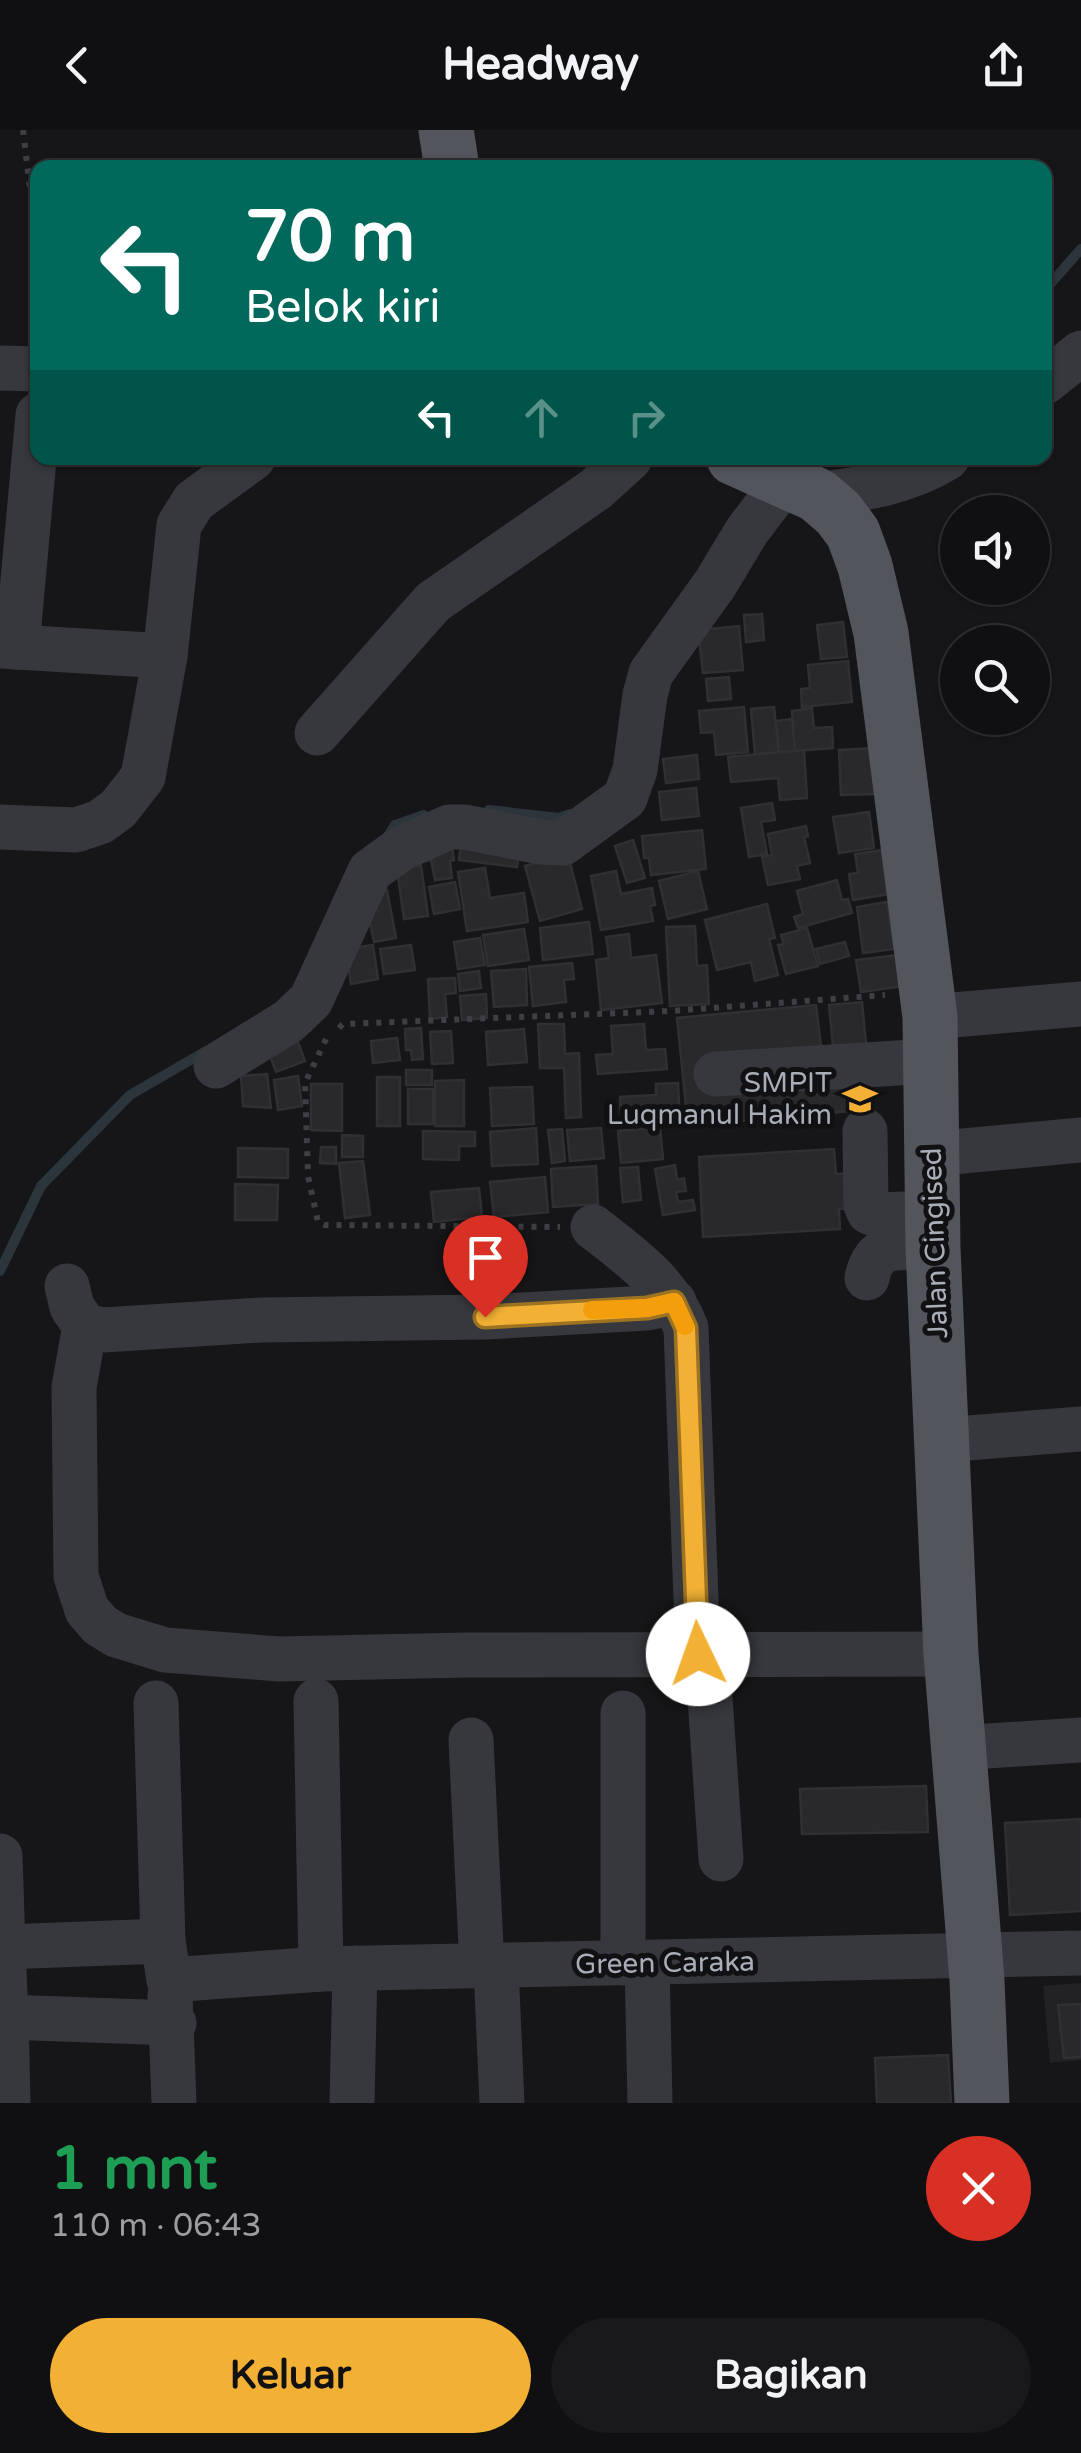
<!DOCTYPE html>
<html lang="id">
<head>
<meta charset="utf-8">
<style>
  :root { --surface:#101012; --page:#19191b; --text:#f1f3f6; --muted:#9c9d9f; --line:#303032; --accent:#f2b134 }
  body { margin:0; font-family:"Varela Round",sans-serif; background:var(--page); color:var(--text); height:100vh; display:flex; flex-direction:column; font-size:38px; white-space:nowrap }
  * { box-sizing:border-box; margin:0 }
  p { font-size:32px; color:var(--muted) }
  .icon { flex:none; width:55px; height:55px; fill:none; stroke:currentColor; stroke-width:2; stroke-linecap:round; stroke-linejoin:round }
  .map { position:relative; height:1973px; overflow:hidden }
  .panel { display:flex; flex-direction:column; background:var(--surface); flex:1 }
  .panel>* { flex:none }
  .banner { position:absolute; left:30px; top:30px; width:1022px; height:305px; border-radius:20px; box-shadow:0 2px 8px #0004,0 0 0 2px var(--line); background:#00695c; color:#fff; overflow:hidden }
  .tools { position:absolute; left:940px; top:365px; display:grid; gap:20px }
  .tools a { display:grid; place-items:center; width:110px; height:110px; border-radius:50%; background:var(--surface); box-shadow:0 2px 8px #0004,0 0 0 2px var(--line); font-size:50px }
  .pin { position:absolute; display:grid; place-items:center; width:85px; height:85px; color:#fff; margin:-102px -42px; border-radius:50% 50% 50% 0; rotate:-45deg; box-shadow:0 0 10px #0007 }
  .pin .icon { rotate:45deg }
  .me { position:absolute; width:110px; margin:-55px; rotate:357deg; stroke-linejoin:round; filter:drop-shadow(0 0 8px #0008) }
  .turn { display:flex; align-items:center; gap:35px; height:210px; padding:0 50px; font-size:45px }
  .turn .icon { width:130px; height:130px; stroke-width:2.5 }
  .turn b { display:block; font-size:70px; line-height:85px }
  .lanes { display:flex; align-items:center; height:95px; padding:0 50px; background:#0003; justify-content:center; gap:50px; direction:ltr }
  .lanes .off { opacity:.35 }
  .round { display:grid; place-items:center; flex:none; width:105px; height:105px; border-radius:52px; background:var(--page) }
  .summary { display:flex; align-items:center; justify-content:space-between; height:170px; padding:0 50px }
  h1 { font-size:60px; font-weight:800; line-height:75px; color:#1e9e55 }
  .button { display:flex; gap:20px; margin-top:auto; padding:20px 50px }
  .button a { flex:1; height:115px; border-radius:60px; background:var(--accent); color:#111; font-size:40px; font-weight:800; line-height:115px; text-align:center }
  .button a+a { background:var(--page); color:var(--text) }
  header { display:flex; justify-content:space-between; align-items:center; height:130px; padding:0 50px; background:var(--surface); font-size:45px; font-weight:800 }
  .map>svg:first-child { display:block }
  .built { fill:#222225 }
  .lines { fill:none; stroke-linecap:round; stroke-linejoin:round }
  .stream { stroke:#2c353c; stroke-width:10 }
  .building { fill:#29292c; stroke:#303034; stroke-width:2.5 }
  .path { stroke:#3d3f44; stroke-width:6; stroke-dasharray:5 8; stroke-linecap:butt }
  .minor { stroke:#37383d; stroke-width:45 }
  .major { stroke:#53555c; stroke-width:55 }
  .route-casing { stroke:#9d7322; stroke-width:25 }
  .route { stroke:#f2b134; stroke-width:18 }
  .slow { stroke:#f59e0b; stroke-width:18 }
  .labels { text-anchor:middle; dominant-baseline:central; stroke-width:10; stroke-linejoin:round; paint-order:stroke }
  .poi-label { font-size:28px; fill:#a8adb8; stroke:#111113; text-anchor:end }
  .street-label { font-size:28px; fill:#a8adb8; stroke:#111113 }
</style>
</head>
<body>
<header><svg class="icon" aria-label="back" viewBox="0 0 24 24"><path d="M15 5l-7 7 7 7"/></svg>Headway<svg class="icon" aria-label="share" viewBox="0 0 24 24"><path d="M12 15V3M7 8l5-5 5 5M5 13v7h14v-7"/></svg></header>
<div class="map">
<svg width="1081" height="1973" viewBox="0 0 1081 1973">
  <rect width="100%" height="100%" fill="#161618"/>
  <path class="built" d="M1081,1853V1930L1050,1933L1043,1856Z"/>
  <g class="lines">
    <g class="stream">
      <path d="M1045,160L1081,119"/>
      <path d="M489,680L559,688L570,684"/>
      <path d="M388,706L395,695L424,685"/>
      <path d="M0,1141L41,1056L130,965L206,921"/>
    </g>
  </g>
  <g class="building">
    <path d="M762,484L764,510L746,512L744,485Z"/>
    <path d="M843,492L847,527L821,529L817,495Z"/>
    <path d="M739,496L743,540L703,543L698,500Z"/>
    <path d="M848,531L852,572L802,577L801,559L810,558L808,535Z"/>
    <path d="M729,547L731,569L708,571L706,549Z"/>
    <path d="M744,577L748,622L716,625L714,602L701,603L699,581Z"/>
    <path d="M774,577L779,623L755,624L751,579Z"/>
    <path d="M812,578L814,598L832,597L833,618L795,621L792,581Z"/>
    <path d="M792,589L795,621L779,623L776,591Z"/>
    <path d="M873,618L876,664L841,665L839,620Z"/>
    <path d="M804,620L807,668L780,670L778,648L731,652L728,627Z"/>
    <path d="M697,625L699,649L666,653L663,629Z"/>
    <path d="M696,658L699,686L662,690L659,662Z"/>
    <path d="M772,673L775,690L761,692L767,724L749,727L741,678Z"/>
    <path d="M869,682L874,718L839,723L833,687Z"/>
    <path d="M806,696L808,706L804,707L810,733L797,736L800,749L768,755L762,727L772,725L768,704Z"/>
    <path d="M702,700L706,739L651,745L649,728H644L642,706Z"/>
    <path d="M462,706L520,713L517,737L459,730Z"/>
    <path d="M451,709L454,730L450,731L452,748L435,750L431,730L420,732Z"/>
    <path d="M633,710L645,748L627,753L615,716Z"/>
    <path d="M890,719L896,763L853,770L849,744L858,743L855,724Z"/>
    <path d="M568,725L582,779L540,791L525,736Z"/>
    <path d="M421,735L428,786L404,789L397,739Z"/>
    <path d="M485,738L490,768L524,763L528,792L467,801L458,742Z"/>
    <path d="M616,741L621,764L652,758L655,775L650,776L653,791L601,800L591,746Z"/>
    <path d="M698,741L707,779L668,789L659,751Z"/>
    <path d="M837,750L842,770L848,769L852,783L798,798L794,787L803,784L797,761Z"/>
    <path d="M455,752L460,779L434,784L429,757Z"/>
    <path d="M387,760L396,808L374,812L364,764Z"/>
    <path d="M887,772L894,819L863,823L857,777Z"/>
    <path d="M767,774L775,808L769,809L778,845L755,851L751,832L717,840L705,790Z"/>
    <path d="M589,792L593,824L543,830L540,798Z"/>
    <path d="M695,796L697,836L707,835L709,874L670,876L666,797Z"/>
    <path d="M807,798L818,836L786,844L778,815L784,814L781,805Z"/>
    <path d="M524,799L529,830L488,836L483,805Z"/>
    <path d="M629,804L631,828L656,825L662,873L601,880L596,830L609,828L606,807Z"/>
    <path d="M480,808L485,835L458,839L454,812Z"/>
    <path d="M845,812L849,826L820,834L816,819Z"/>
    <path d="M373,815L378,849L351,854L346,819Z"/>
    <path d="M411,815L415,840L384,844L380,819Z"/>
    <path d="M899,825L904,856L861,862L856,830Z"/>
    <path d="M572,833L574,849L564,850L566,872L533,876L529,837Z"/>
    <path d="M526,839L527,875L494,877L491,841Z"/>
    <path d="M479,841L481,858L460,861L458,844Z"/>
    <path d="M455,848L456,863L445,864L447,887L430,889L428,849Z"/>
    <path d="M486,864L487,888L462,890L460,866Z"/>
    <path d="M862,872L867,924L834,927L829,875Z"/>
    <path d="M816,875L821,916L869,947L872,979L688,996L677,888Z"/>
    <path d="M538,894H564L565,924L579,923L581,987L566,988L564,938H540Z"/>
    <path d="M644,894L646,920L665,919L667,939L598,944L596,925L613,924L611,896Z"/>
    <path d="M421,898L423,929L412,930L411,920H406L405,899Z"/>
    <path d="M293,899L305,931L276,942L264,910Z"/>
    <path d="M524,899L527,932L488,935L486,902Z"/>
    <path d="M451,901L453,933L432,934L430,902Z"/>
    <path d="M397,908L400,930L373,933L371,911Z"/>
    <rect x="406" y="940" width="26" height="15"/>
    <path d="M267,944L271,978L243,976L241,946Z"/>
    <path d="M298,946L302,976L278,980L274,950Z"/>
    <rect x="377" y="947" width="23" height="49"/>
    <path d="M464,950V996H435V951Z"/>
    <path d="M678,953L680,992L621,995L620,967L656,965V954Z"/>
    <path d="M311,954H342V1001L311,1000Z"/>
    <path d="M532,957L534,994L492,996L490,958Z"/>
    <rect x="408" y="959" width="25" height="35"/>
    <path d="M660,997L663,1029L621,1033L618,1001Z"/>
    <path d="M536,998L538,1034L492,1036L490,1002Z"/>
    <path d="M601,998L604,1028L570,1031L567,1000Z"/>
    <path d="M562,999L565,1031L552,1033L548,1000Z"/>
    <path d="M423,1001L475,1002V1016H459V1030L423,1029Z"/>
    <path d="M342,1005L363,1006V1027H342Z"/>
    <path d="M321,1017H336V1034L320,1033Z"/>
    <path d="M238,1018L288,1019V1048L238,1047Z"/>
    <path d="M834,1019L836,1044L854,1043L856,1078L839,1079L840,1099L703,1107L699,1027Z"/>
    <path d="M363,1031L370,1085L345,1088L339,1033Z"/>
    <path d="M675,1035L677,1050L684,1048L686,1061L676,1062L678,1072L693,1070L695,1080L663,1085L655,1039Z"/>
    <path d="M596,1036L598,1074L553,1077L551,1039Z"/>
    <path d="M638,1037L641,1070L623,1072L620,1038Z"/>
    <path d="M545,1047L548,1082L494,1087L490,1052Z"/>
    <path d="M235,1054L278,1055L277,1090H235Z"/>
    <path d="M479,1058L482,1087L434,1092L431,1062Z"/>
    <path d="M926,1656L928,1702L802,1704L800,1659Z"/>
    <path d="M1081,1689V1781L1010,1785L1005,1693Z"/>
    <path d="M1081,1874V1927L1064,1928L1058,1875Z"/>
    <path d="M948,1925L951,1973H877L875,1928Z"/>
  </g>
  <g class="lines">
    <g class="path">
      <path d="M23,0L38,126"/>
      <path d="M339,898L343,894L671,881L885,865"/>
      <path d="M326,909L305,953L308,1046L318,1092L325,1095L560,1097"/>
    </g>
    <g class="minor">
      <path d="M0,238L38,239"/>
      <path d="M1045,252L1081,223"/>
      <path d="M817,365C862,359 907,353 947,328"/>
      <path d="M0,516L165,526"/>
      <path d="M17,517L38,285"/>
      <path d="M317,603L433,472L596,359L630,328"/>
      <path d="M0,697L76,700L100,692L118,679L143,647L165,526L179,395L194,371L253,328"/>
      <path d="M930,887L1081,874"/>
      <path d="M216,936L289,891L311,870L370,741L402,718L449,697H465L540,712L563,713L625,668L635,640L645,565L651,543L715,454L747,401L785,351"/>
      <path d="M716,944L930,931"/>
      <path d="M865,1001L866,1075L869,1082L877,1085L933,1083"/>
      <path d="M931,1024L1081,1010"/>
      <path d="M593,1097C629,1125 670,1154 686,1198L698,1524"/>
      <path d="M867,1148C875,1110 900,1118 933,1118"/>
      <path d="M67,1156L72,1177L85,1196L103,1200L261,1190L485,1187L647,1178L674,1172"/>
      <path d="M85,1196L74,1257L76,1446L87,1480L100,1495L116,1505L165,1520L279,1529L467,1525L951,1524"/>
      <path d="M943,1310L1081,1299"/>
      <path d="M707,1524L721,1729"/>
      <path d="M316,1571L321,1839"/>
      <path d="M156,1573L163,1811"/>
      <path d="M623,1583V1833"/>
      <path d="M471,1610L482,1837"/>
      <path d="M957,1618L1081,1610"/>
      <path d="M0,1726L3,1817L163,1811L169,1850L321,1839L1081,1823"/>
      <path d="M3,1817L6,1887L174,1893"/>
      <path d="M647,1833L650,1973"/>
      <path d="M496,1837L502,1973"/>
      <path d="M170,1865L174,1973"/>
      <path d="M6,1887L8,1973"/>
      <path d="M352,1973L355,1838"/>
    </g>
    <g class="major">
      <path d="M446,0L452,38"/>
      <path d="M734,328L817,365L838,383L853,403L865,436L881,503L930,887L933,1118L951,1524L977,1850L982,1973"/>
    </g>
  </g>
  <g class="lines">
    <g class="route-casing">
      <path id="route" d="M485,1187L647,1178L674,1172L686,1198L698,1524"/>
    </g>
    <use href="#route" class="route"/>
    <path class="slow" d="M592,1180L647,1178L674,1172L685,1196"/>
  </g>
  <defs>
    <g id="school-bare" transform="scale(2.7)"><path d="M0-5L7-2L0 1L-7-2ZM-4 1L0 2.5L4 1V4Q0 6-4 4Z" fill="#f2b134" stroke="#111113" stroke-width="2.5" paint-order="stroke"/></g>
  </defs>
  <g fill-rule="evenodd">
    <use href="#school-bare" x="860" y="969"/>
  </g>
  <g class="labels">
    <g class="poi-label">
      <text x="832" y="953">SMPIT<tspan x="832" dy="32">Luqmanul Hakim</tspan></text>
    </g>
    <g class="street-label">
      <text transform="translate(935 1113) rotate(-92)">Jalan Cingised</text>
      <text transform="translate(665 1833) rotate(-1)">Green Caraka</text>
    </g>
  </g>
</svg>
<div class="tools">
<a><svg class="icon" aria-label="sound" viewBox="0 0 24 24"><path d="M4 9h4l5-4v14l-5-4H4zM17 9q2 3 0 6"/></svg></a>
<a><svg class="icon" aria-label="search" viewBox="0 0 24 24"><circle cx="10" cy="10" r="6"/><path d="M15 15l6 6"/></svg></a>
</div>
<div class="pin" style="left:485px;top:1187px;background:#d93025"><svg class="icon" aria-label="arrive" viewBox="0 0 24 24"><path d="M6 21V4h12l-3 4 3 4H6"/></svg></div>
<svg class="me" style="left:698px;top:1524px" viewBox="-20 -20 40 40"><circle r="19" fill="#fff"/><path d="M0-13L10 11 0 6-10 11z" fill="#f2b134"/></svg>
<div class="banner">
<div class="turn"><svg class="icon" aria-label="left" viewBox="0 0 24 24"><path d="M17 20v-9H6M10 6l-5 5 5 5"/></svg><div><b>70 m</b>Belok kiri</div></div>
<div class="lanes"><svg class="icon" aria-label="left" viewBox="0 0 24 24"><path d="M17 20v-9H6M10 6l-5 5 5 5"/></svg><svg class="icon off" aria-label="ahead" viewBox="0 0 24 24"><path d="M12 20V5M6 11l6-6 6 6"/></svg><svg class="icon off" aria-label="right" viewBox="0 0 24 24"><path d="M7 20v-9h11M14 6l5 5-5 5"/></svg></div>
</div>
</div>
<section class="panel">
<div class="summary"><div><h1>1 mnt</h1><p>110 m · 06:43</p></div><a class="round" style="background:#d93025;color:#fff"><svg class="icon" aria-label="close" viewBox="0 0 24 24"><path d="M6 6l12 12M18 6L6 18"/></svg></a></div>
<div class="button"><a>Keluar</a><a>Bagikan</a></div>
</section>
</body>
</html>
